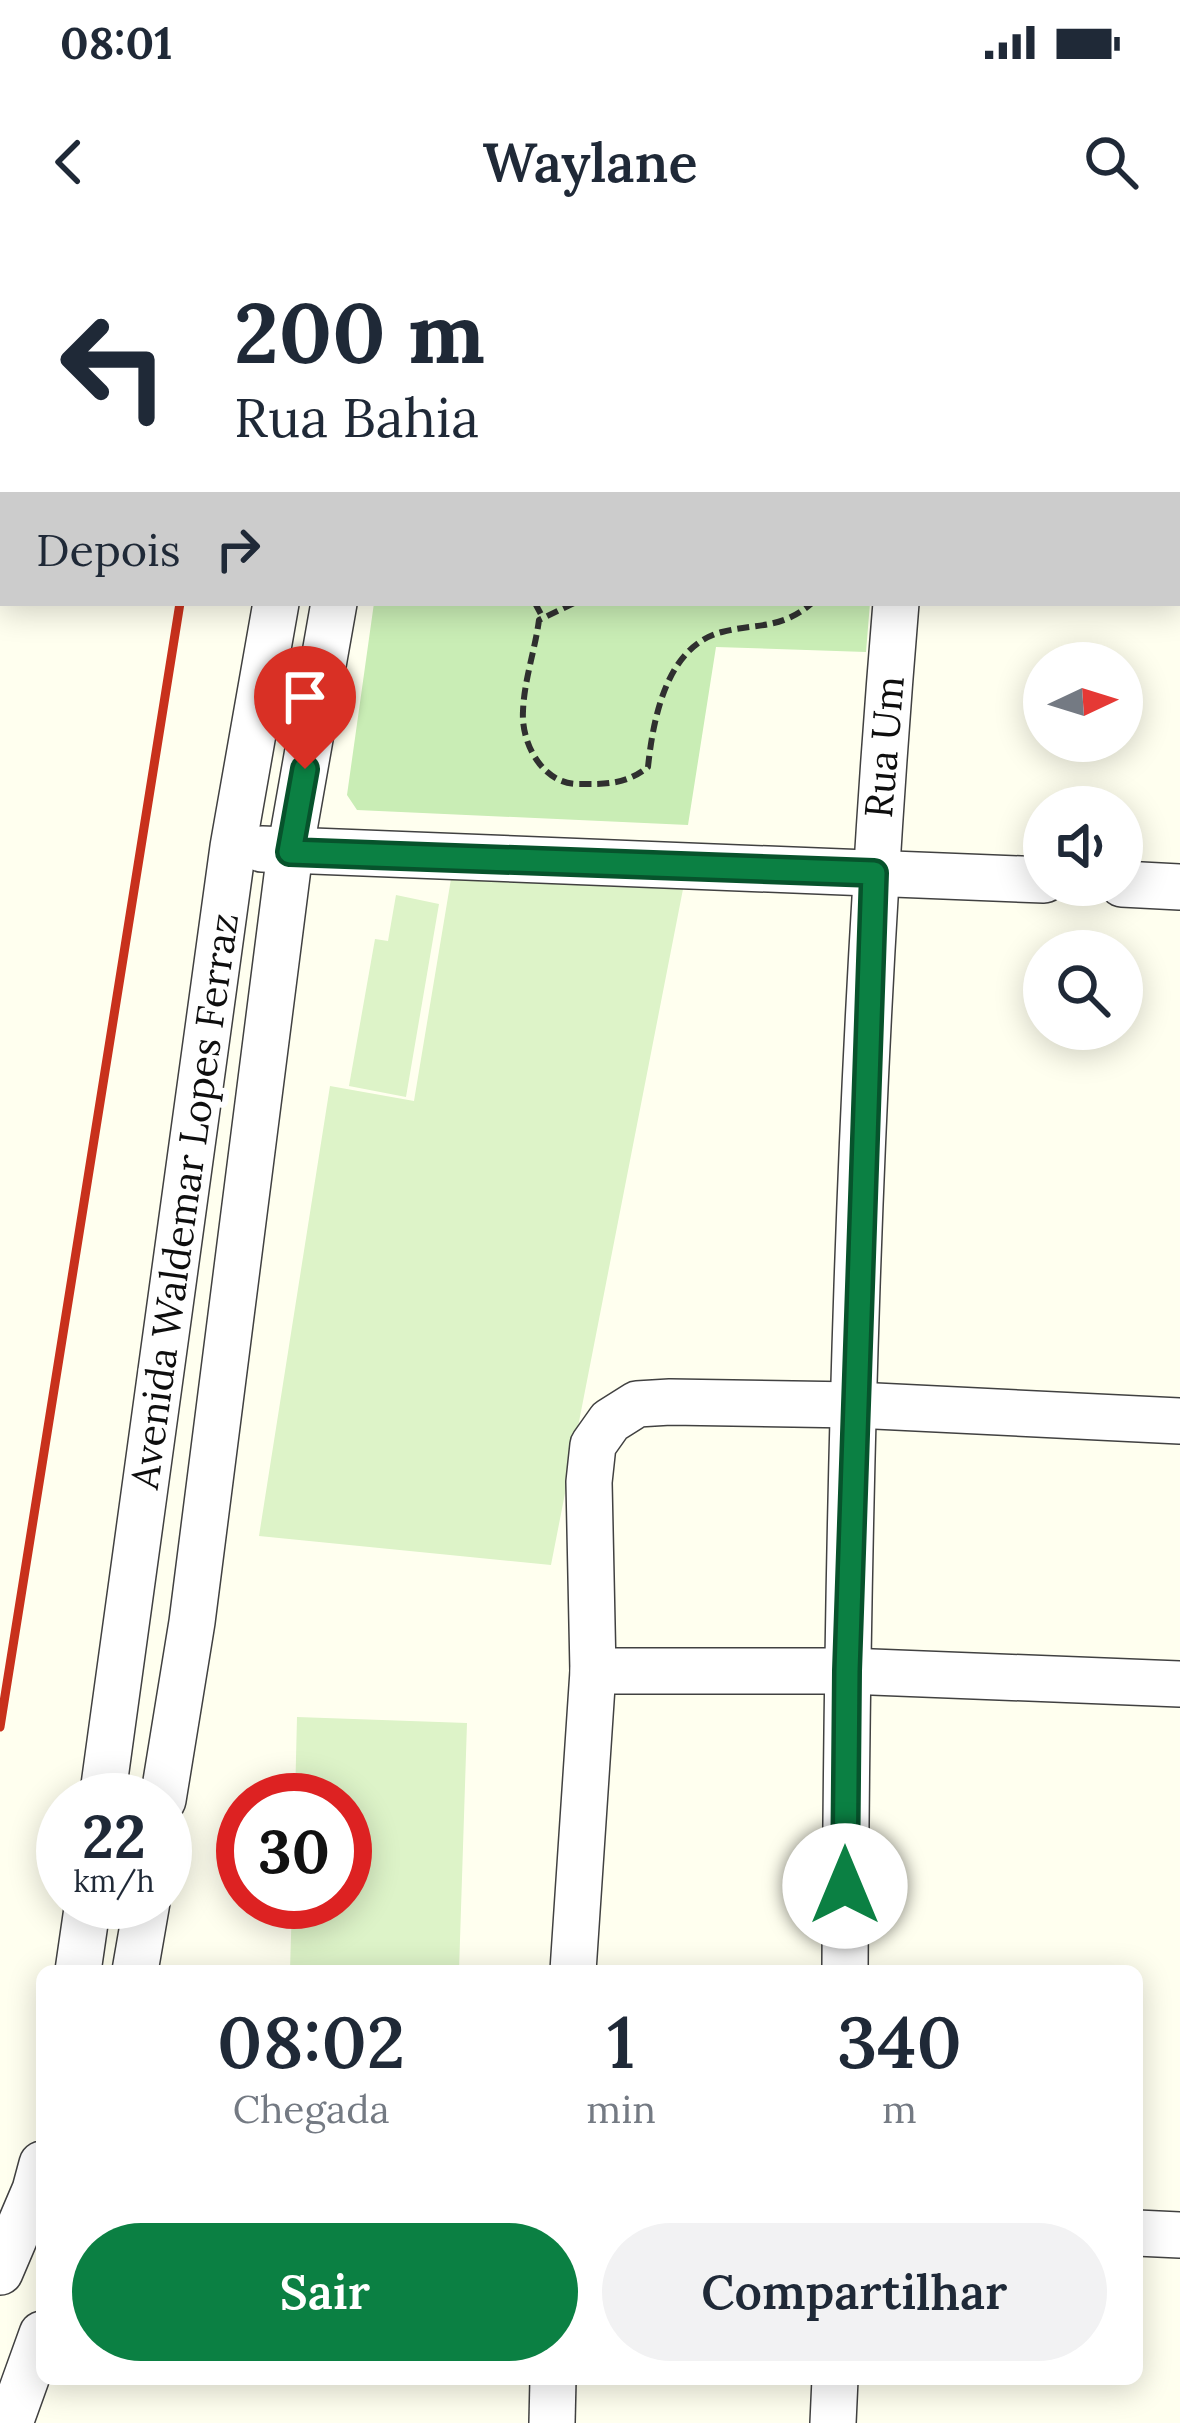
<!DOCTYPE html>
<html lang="pt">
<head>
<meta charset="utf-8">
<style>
  :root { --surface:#fff; --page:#f2f2f3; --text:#1f2937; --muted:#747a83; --accent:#0b8043 }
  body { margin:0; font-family:Lora,serif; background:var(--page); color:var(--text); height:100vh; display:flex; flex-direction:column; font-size:45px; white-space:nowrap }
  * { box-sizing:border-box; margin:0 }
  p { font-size:39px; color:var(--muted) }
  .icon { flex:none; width:66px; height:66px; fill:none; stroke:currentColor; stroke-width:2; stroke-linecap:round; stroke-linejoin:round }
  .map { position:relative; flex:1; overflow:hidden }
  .drawer { position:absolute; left:36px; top:1725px; width:1107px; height:420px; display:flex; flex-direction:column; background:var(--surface); border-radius:18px; box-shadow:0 6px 30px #0003 }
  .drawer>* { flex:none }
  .hud { position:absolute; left:0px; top:0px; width:1182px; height:366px; box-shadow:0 6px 30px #0003; background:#fff; color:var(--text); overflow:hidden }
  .needle { width:78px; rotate:86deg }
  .fabs { position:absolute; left:1023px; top:402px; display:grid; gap:24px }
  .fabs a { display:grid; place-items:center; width:120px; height:120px; border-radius:50%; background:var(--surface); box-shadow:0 6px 30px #0003; font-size:60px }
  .speed { position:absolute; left:36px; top:1533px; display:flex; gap:24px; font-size:60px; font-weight:700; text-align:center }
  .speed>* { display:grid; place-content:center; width:156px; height:156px; border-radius:50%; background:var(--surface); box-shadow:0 6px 30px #0003; line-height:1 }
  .speed small { font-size:30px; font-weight:400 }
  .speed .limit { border:18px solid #d22; background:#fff; color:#111 }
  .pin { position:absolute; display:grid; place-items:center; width:102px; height:102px; color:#fff; margin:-123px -51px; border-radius:50% 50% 50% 0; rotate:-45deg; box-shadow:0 0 12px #0007 }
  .pin .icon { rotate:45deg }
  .me { position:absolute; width:132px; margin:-66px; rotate:0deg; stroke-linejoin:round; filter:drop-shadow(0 0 9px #0008) }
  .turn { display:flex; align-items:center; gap:42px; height:252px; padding:0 36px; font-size:54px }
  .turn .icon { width:156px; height:156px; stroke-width:2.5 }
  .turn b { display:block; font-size:84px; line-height:102px }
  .then { display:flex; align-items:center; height:114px; padding:0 36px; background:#0003; gap:24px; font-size:45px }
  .eta { display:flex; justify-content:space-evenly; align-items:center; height:204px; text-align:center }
  .eta b { font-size:72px; font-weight:600; line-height:84px }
  .button { display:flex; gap:24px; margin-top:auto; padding:24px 36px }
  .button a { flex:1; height:138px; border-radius:72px; background:var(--accent); color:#fff; font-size:48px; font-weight:600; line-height:138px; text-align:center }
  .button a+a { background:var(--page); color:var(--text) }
  .status { display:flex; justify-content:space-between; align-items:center; height:84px; padding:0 60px; background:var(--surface); direction:ltr }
  .status svg { height:33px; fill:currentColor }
  header { display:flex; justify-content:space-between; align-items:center; height:156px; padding:0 36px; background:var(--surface); font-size:54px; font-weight:600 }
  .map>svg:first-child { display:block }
  .green { fill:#c9edb5 }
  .pitch { fill:#ddf3c8 }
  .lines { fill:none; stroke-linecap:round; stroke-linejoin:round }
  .minor-casing { stroke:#414141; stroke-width:48 }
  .path { stroke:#303030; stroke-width:6; stroke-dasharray:12 6; stroke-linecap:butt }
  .minor { stroke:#fff; stroke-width:45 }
  .rail { stroke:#c8311c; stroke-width:9 }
  .route-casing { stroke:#07532c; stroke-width:30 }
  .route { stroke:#0b8043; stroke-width:21 }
  .labels { text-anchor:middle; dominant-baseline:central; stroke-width:12; stroke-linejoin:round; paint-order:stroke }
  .street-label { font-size:39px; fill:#0e0e0e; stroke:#fff }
</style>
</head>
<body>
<div class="status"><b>08:01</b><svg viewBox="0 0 49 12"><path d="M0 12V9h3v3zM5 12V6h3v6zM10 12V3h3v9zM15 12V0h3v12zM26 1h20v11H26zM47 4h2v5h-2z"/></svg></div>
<header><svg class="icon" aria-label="back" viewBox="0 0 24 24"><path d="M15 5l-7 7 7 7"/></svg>Waylane<svg class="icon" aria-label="search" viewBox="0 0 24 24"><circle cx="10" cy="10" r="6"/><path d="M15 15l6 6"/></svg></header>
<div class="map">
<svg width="1180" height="2183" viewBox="0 0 1180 2183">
  <rect width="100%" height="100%" fill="#ffffef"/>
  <g class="green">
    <path d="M423,0H1046L1052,3H423Z"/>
    <path d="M374,363H870L866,412L716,407L688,585L357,570L347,555Z"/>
  </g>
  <g class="pitch">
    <path d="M452,633L684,644L551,1325L259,1296L330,846L414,861Z"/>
    <path d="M396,655L439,664L406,857L349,846L375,699L388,701Z"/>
    <path d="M297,1477L467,1483L459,1731H290L292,1662H345V1560H295Z"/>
  </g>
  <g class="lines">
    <g class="minor-casing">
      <g id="minor">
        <path d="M339,3L340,0"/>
        <path d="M390,3L391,0"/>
        <path d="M1179,285H1180"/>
        <path d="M262,609L1044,640"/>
        <path d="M1122,644L1180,647"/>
        <path d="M593,1431H847L1180,1444"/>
        <path d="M102,1560L233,607L276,363"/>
        <path d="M163,1560L192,1382L290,612L334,363"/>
        <path d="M78,1731L88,1662"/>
        <path d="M135,1731L147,1662"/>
        <path d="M573,1731L593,1431L589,1242L593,1205L610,1181L637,1164L670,1162L855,1165L1180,1181"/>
        <path d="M845,1731C847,1275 858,818 896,363"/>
        <path d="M1137,1993L1180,1995"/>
        <path d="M0,2032L35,1950L42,1924"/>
        <path d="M10,2183L42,2094"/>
        <path d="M552,2183L553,2139"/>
        <path d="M833,2183L835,2139"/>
      </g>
    </g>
    <g class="path">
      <path d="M556,0L557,3"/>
      <path d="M996,0L1005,3"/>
      <path d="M542,3L543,0"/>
      <path d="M535,363L543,378"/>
      <path d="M574,363L539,380C535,410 524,441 523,471C521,504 543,544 578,544C606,544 625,545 648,527C653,480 666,406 722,392C756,383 781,390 812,363"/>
    </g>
    <use href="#minor" class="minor"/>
    <g class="rail">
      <path d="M238,3V0"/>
      <path d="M0,1487L180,363"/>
    </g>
  </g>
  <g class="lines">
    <g class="route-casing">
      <path id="route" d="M305,529L290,612L874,633L847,1431L845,1646"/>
    </g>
    <use href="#route" class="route"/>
  </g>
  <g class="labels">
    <g class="street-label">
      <text transform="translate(884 507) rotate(-85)">Rua Um</text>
      <text transform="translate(184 961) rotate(-82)">Avenida Waldemar Lopes Ferraz</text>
    </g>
  </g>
</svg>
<div class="fabs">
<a><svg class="needle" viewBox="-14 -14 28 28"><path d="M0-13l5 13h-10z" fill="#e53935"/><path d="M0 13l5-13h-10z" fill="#747a83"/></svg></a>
<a><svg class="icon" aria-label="sound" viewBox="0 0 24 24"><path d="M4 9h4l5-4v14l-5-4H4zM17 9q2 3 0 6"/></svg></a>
<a><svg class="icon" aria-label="search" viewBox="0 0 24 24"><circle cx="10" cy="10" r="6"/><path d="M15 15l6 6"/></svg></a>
</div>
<div class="speed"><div>22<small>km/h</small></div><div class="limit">30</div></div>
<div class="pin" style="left:305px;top:529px;background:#d93025"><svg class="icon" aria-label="arrive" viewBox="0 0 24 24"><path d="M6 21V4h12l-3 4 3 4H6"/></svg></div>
<svg class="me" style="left:845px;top:1646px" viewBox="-20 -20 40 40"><circle r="19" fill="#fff"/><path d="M0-13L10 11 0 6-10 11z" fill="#0b8043"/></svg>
<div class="hud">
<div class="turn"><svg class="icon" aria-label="left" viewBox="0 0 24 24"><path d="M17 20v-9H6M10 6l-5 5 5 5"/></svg><div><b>200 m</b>Rua Bahia</div></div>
<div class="then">Depois<svg class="icon" aria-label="right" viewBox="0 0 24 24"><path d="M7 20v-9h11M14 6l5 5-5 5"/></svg></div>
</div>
<section class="drawer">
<div class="eta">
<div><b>08:02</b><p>Chegada</p></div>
<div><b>1</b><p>min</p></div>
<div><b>340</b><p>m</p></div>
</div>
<div class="button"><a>Sair</a><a>Compartilhar</a></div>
</section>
</div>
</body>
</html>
